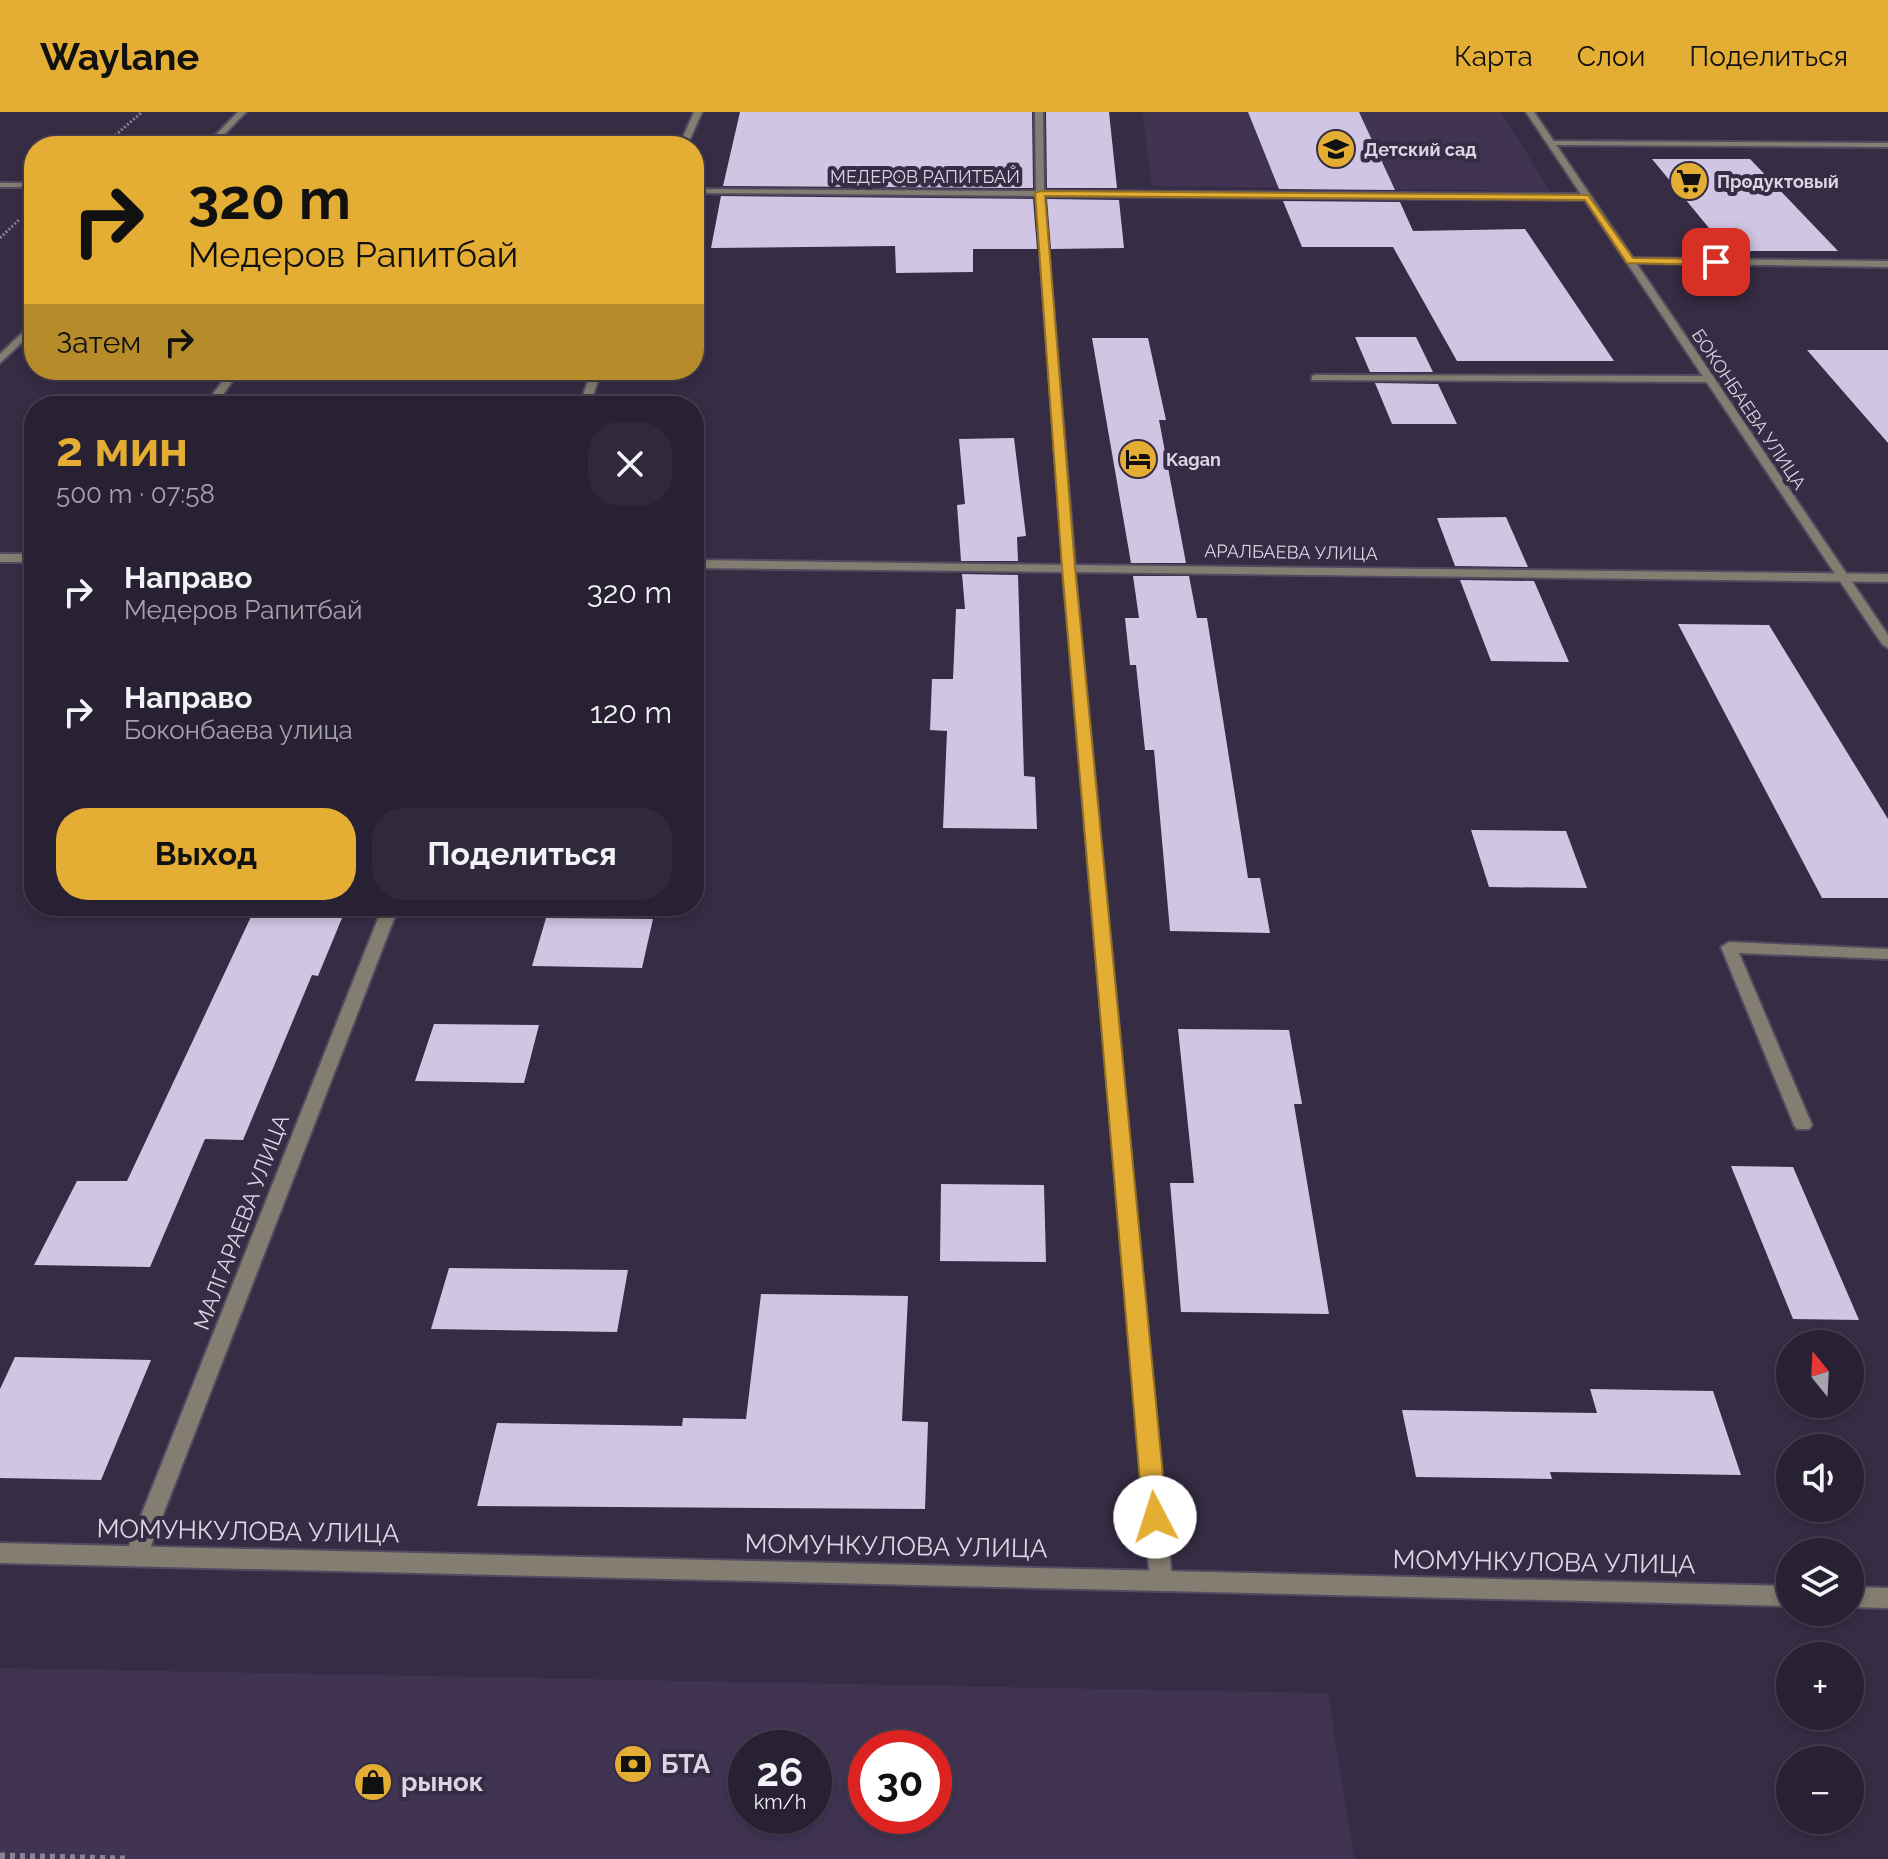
<!DOCTYPE html>
<html lang="ru">
<head>
<meta charset="utf-8">
<style>
  :root { --surface:#282133; --page:#30293b; --text:#f1f3f6; --muted:#a5a3ac; --line:#443e4e; --accent:#e4ae35 }
  body { margin:0; font-family:Raleway,sans-serif; background:var(--page); color:var(--text); height:100vh; display:flex; flex-direction:column; font-size:30px; white-space:nowrap }
  * { box-sizing:border-box; margin:0 }
  p { font-size:26px; color:var(--muted) }
  .icon { flex:none; width:44px; height:44px; fill:none; stroke:currentColor; stroke-width:2; stroke-linecap:round; stroke-linejoin:round }
  .map { position:relative; flex:1; overflow:hidden }
  .side { position:absolute; left:24px; top:284px; width:680px; height:520px; display:flex; flex-direction:column; background:var(--surface); border-radius:32px; box-shadow:0 4px 12px #0003,0 0 0 2px var(--line) }
  .side>* { flex:none }
  .hud { position:absolute; left:24px; top:24px; width:680px; height:244px; border-radius:32px; box-shadow:0 4px 12px #0003,0 0 0 2px var(--line); background:#e4ae35; color:#111; overflow:hidden }
  .needle { width:52px; rotate:342deg }
  .buttons { position:absolute; left:1776px; top:1218px; display:grid; gap:16px }
  .buttons a { display:grid; place-items:center; width:88px; height:88px; border-radius:50%; background:var(--surface); box-shadow:0 4px 12px #0003,0 0 0 2px var(--line); font-size:40px }
  .speed { position:absolute; left:728px; top:1618px; display:flex; gap:16px; font-size:40px; font-weight:700; text-align:center }
  .speed>* { display:grid; place-content:center; width:104px; height:104px; border-radius:50%; background:var(--surface); box-shadow:0 4px 12px #0003,0 0 0 2px var(--line); line-height:1 }
  .speed small { font-size:20px; font-weight:400 }
  .speed .limit { border:12px solid #d22; background:#fff; color:#111 }
  .pin { position:absolute; display:grid; place-items:center; width:68px; height:68px; color:#fff; margin:-34px; border-radius:16px; box-shadow:0 4px 12px #0006 }
  .me { position:absolute; width:88px; margin:-44px; rotate:355deg; stroke-linejoin:round; filter:drop-shadow(0 0 6px #0008) }
  .turn { display:flex; align-items:center; gap:28px; height:168px; padding:0 32px; font-size:36px }
  .turn .icon { width:104px; height:104px; stroke-width:2.5 }
  .turn b { display:block; font-size:56px; line-height:68px }
  .then { display:flex; align-items:center; height:76px; padding:0 32px; background:#0003; gap:16px; font-size:30px }
  .round { display:grid; place-items:center; flex:none; width:84px; height:84px; border-radius:32px; background:var(--page) }
  .headline { display:flex; align-items:center; justify-content:space-between; height:136px; padding:0 32px }
  h1 { font-size:48px; font-weight:700; line-height:60px; color:var(--accent) }
  .cta { display:flex; gap:16px; margin-top:auto; padding:16px 32px }
  .cta a { flex:1; height:92px; border-radius:32px; background:var(--accent); color:#111; font-size:32px; font-weight:700; line-height:92px; text-align:center }
  .cta a+a { background:var(--page); color:var(--text) }
  ul { padding:0; list-style:none }
  li { display:flex; align-items:center; gap:24px; height:120px; padding:0 32px }
  li div { flex:1 }
  li b { display:block; font-size:30px }
  li em { font-style:normal }
  header { display:flex; align-items:center; gap:48px; box-sizing:border-box; height:112px; padding:0 40px; background:var(--accent); color:#111 }
  header strong { font-size:38px }
  nav { display:flex; gap:44px; margin-inline-start:auto; font-size:28px }
  .map>svg:first-child { display:block }
  .built { fill:#403452; fill-rule:evenodd }
  .building { fill:#d1c5e4 }
  .lines { fill:none; stroke-linecap:round; stroke-linejoin:round }
  .service-casing { stroke:#544b61; stroke-width:4 }
  .minor-casing { stroke:#544b61; stroke-width:4 }
  .tertiary-casing { stroke:#544b61; stroke-width:4 }
  .path-far1 { stroke:#8a8396; stroke-width:3; stroke-dasharray:2 2; stroke-linecap:butt }
  .path { stroke:#8a8396; stroke-width:7; stroke-dasharray:5 5; stroke-linecap:butt }
  .service { fill:#847d71; fill-rule:evenodd }
  .minor { fill:#847d71; fill-rule:evenodd }
  .tertiary { fill:#847d71; fill-rule:evenodd }
  .route { fill:#e4ae35; stroke:#947122; stroke-width:2 }
  .labels { text-anchor:middle; dominant-baseline:central; stroke-width:8; stroke-linejoin:round; paint-order:stroke }
  .far-poi-label { font-size:18px; font-weight:bold; fill:#dbd6e5; stroke:#362c44; text-anchor:start }
  .far-street-label { font-size:18px; fill:#dbd6e5; stroke:#362c44 }
  .street-label { font-size:22px; fill:#dbd6e5; stroke:#362c44 }
  .near-street-label { font-size:26px; fill:#dbd6e5; stroke:#362c44 }
  .near-poi-label { font-size:26px; font-weight:bold; fill:#dbd6e5; stroke:#362c44; text-anchor:start }
</style>
</head>
<body>
<header>
<strong>Waylane</strong>
<nav><a>Карта</a><a>Слои</a><a>Поделиться</a></nav>
</header>
<div class="map">
<svg width="1888" height="1747" viewBox="0 0 1888 1747">
  <rect width="100%" height="100%" fill="#362c44"/>
  <g class="built">
    <path d="M1142,0H1501L1550,79L1152,74Z"/>
    <path d="M0,1556L1328,1581L1354,1747H0ZM746,1636H814V1704H746ZM866,1636H934V1704H866Z"/>
  </g>
  <g class="building">
    <path d="M740,0H1032L1033,76L723,74Z"/>
    <path d="M1046,0H1109L1117,76H1047Z"/>
    <path d="M1248,0H1359L1395,78L1279,77Z"/>
    <path d="M1652,47H1750L1838,139H1728Z"/>
    <path d="M721,84L1033,87L1037,137H973V160L896,161L895,134L711,136Z"/>
    <path d="M1047,87L1119,88L1124,136L1051,137Z"/>
    <path d="M1283,89L1400,90L1413,119L1525,117L1614,249H1457L1393,135H1302Z"/>
    <path d="M1355,225H1416L1433,260H1370Z"/>
    <path d="M1092,226H1148L1166,308H1159L1186,451H1131Z"/>
    <path d="M1807,238H1888V331Z"/>
    <path d="M1375,271L1438,272L1457,312H1392Z"/>
    <path d="M1014,326L1026,424L1017,425L1018,449H961L957,393L965,392L959,327Z"/>
    <path d="M1506,405L1528,455L1455,454L1437,406Z"/>
    <path d="M962,462L1018,463L1024,664L1035,665L1037,717L943,716L947,619L930,618L932,567H953L956,497H965Z"/>
    <path d="M1133,464H1189L1197,506H1207L1248,766H1260L1270,821L1170,819L1154,638H1145L1136,553H1130L1125,506H1139Z"/>
    <path d="M1460,468L1534,469L1569,550L1491,549Z"/>
    <path d="M1678,512L1769,513L1888,707V786H1822Z"/>
    <path d="M1471,718L1566,719L1587,776L1489,775Z"/>
    <path d="M256,794H347L318,864L312,863L243,1028L205,1027L150,1155L34,1153L77,1069H127Z"/>
    <path d="M546,806L653,807L642,856L532,854Z"/>
    <path d="M434,912L539,913L524,971L415,969Z"/>
    <path d="M1178,917L1289,918L1302,992H1294L1329,1202L1181,1200L1170,1071H1194Z"/>
    <path d="M1731,1054L1793,1055L1859,1208L1793,1207Z"/>
    <path d="M941,1072L1044,1073L1046,1150L940,1149Z"/>
    <path d="M449,1156L628,1158L617,1220L431,1217Z"/>
    <path d="M761,1182L908,1184L902,1309L928,1310L925,1397L477,1394L497,1311L682,1314L683,1306L746,1307Z"/>
    <path d="M15,1245L151,1248L101,1368L0,1366V1277Z"/>
    <path d="M1590,1277L1713,1279L1741,1363L1550,1360L1552,1367L1416,1365L1402,1298L1597,1301Z"/>
  </g>
  <g class="lines">
    <g class="service-casing">
      <g id="service">
        <path d="M231,258H241L214,294H204Z"/>
        <path d="M1316,263L1710,264L1715,267L1710,270L1312,268V264Z"/>
        <path d="M1729,830L1888,837V847L1739,841L1812,1013L1809,1017H1797L1794,1013L1721,835Z"/>
      </g>
    </g>
    <g class="minor-casing">
      <g id="minor">
        <path d="M694,0H702L687,34H679Z"/>
        <path d="M1035,0H1043L1044,79L1588,82L1592,85L1588,88L1044,84L1075,453L1888,462V470L1075,460L1172,1468L1169,1475L1161,1478L1153,1475L1150,1468L1063,460L694,456V448L1063,453L1036,84L694,81V77L1036,79Z"/>
        <path d="M1548,29L1888,31V35L1551,33Z"/>
        <rect x="0" y="71" width="34" height="4"/>
        <path d="M1630,146L1888,149V155L1627,151L1626,149Z"/>
        <path d="M592,258H602L589,294H579Z"/>
        <rect x="0" y="442" width="34" height="8"/>
        <path d="M383,794H399L147,1444L144,1451L136,1454L128,1451L125,1444Z"/>
      </g>
    </g>
    <g class="tertiary-casing">
      <g id="tertiary">
        <path d="M238,0H246L213,34H205Z"/>
        <path d="M1526,0H1534L1888,523V536L1882,532Z"/>
        <path d="M34,210V219L0,251V242Z"/>
        <path d="M0,1431L1790,1474V1494L0,1451Z"/>
        <path d="M1850,1475L1888,1476V1496L1850,1495Z"/>
      </g>
    </g>
    <g class="path-far1">
      <path d="M103,34L142,0"/>
      <path d="M0,126L20,107"/>
    </g>
    <path class="path" d="M0,1744L125,1747"/>
    <use href="#service" class="service"/>
    <use href="#minor" class="minor"/>
    <use href="#tertiary" class="tertiary"/>
  </g>
  <path class="route" d="M1040,79L1588,83L1633,146L1716,147L1721,150L1716,153L1627,151L1585,88L1045,84L1075,455L1167,1405L1164,1413L1155,1416L1147,1413L1143,1405L1062,455L1035,81Z"/>
  <defs>
    <g id="school-disc" transform="scale(2)"><circle r="9.5" fill="#e4ae35" stroke="#362c44"/><path d="M0-5L7-2L0 1L-7-2ZM-4 1L0 2.5L4 1V4Q0 6-4 4Z" fill="#111"/></g>
    <g id="supermarket-disc" transform="scale(2)"><circle r="9.5" fill="#e4ae35" stroke="#362c44"/><path d="M-6-5.5h2.5l.6 2H6L4.5 2H-2.5L-4.4-4H-6ZM-1.5 3.2a1.3 1.3 0 1 0 .1 0ZM3 3.2a1.3 1.3 0 1 0 .1 0Z" fill="#111"/></g>
    <g id="hotel-disc" transform="scale(2)"><circle r="9.5" fill="#e4ae35" stroke="#362c44"/><path d="M-6-4.5h1.5V1H6V5H4.5V3h-9V5H-6ZM-4 0a1.8 1.8 0 1 1 3.6 0ZM.5 0V-2.5h3Q6-2.5 6 0Z" fill="#111"/></g>
    <g id="bank-disc" transform="scale(2)"><circle r="9.5" fill="#e4ae35" stroke="#362c44"/><path d="M-6-4H6V4H-6ZM0-2.3a2.3 2.3 0 1 0 0 4.6a2.3 2.3 0 1 0 0-4.6Z" fill="#111"/></g>
    <g id="shop-disc" transform="scale(2)"><circle r="9.5" fill="#e4ae35" stroke="#362c44"/><path d="M-5-2.5h2.3a2.7 3.5 0 0 1 5.4 0H5L5.5 6h-11ZM-1.5-2.5h3a1.5 2.3 0 0 0-3 0Z" fill="#111"/></g>
  </defs>
  <g fill-rule="evenodd">
    <use href="#school-disc" x="1336" y="37"/>
    <use href="#supermarket-disc" x="1689" y="69"/>
    <use href="#hotel-disc" x="1138" y="347"/>
    <use href="#bank-disc" x="633" y="1652"/>
    <use href="#shop-disc" x="373" y="1670"/>
  </g>
  <g class="labels">
    <g class="far-poi-label">
      <text x="1364" y="37">Детский сад</text>
      <text x="1717" y="69">Продуктовый</text>
      <text x="1166" y="347">Kagan</text>
    </g>
    <g class="far-street-label">
      <text x="925" y="64">МЕДЕРОВ РАПИТБАЙ</text>
      <text transform="translate(1749 297) rotate(56)">БОКОНБАЕВА УЛИЦА</text>
      <text transform="translate(1291 440) rotate(1)">АРАЛБАЕВА УЛИЦА</text>
    </g>
    <g class="street-label">
      <text transform="translate(241 1110) rotate(-69)">МАЛГАРАЕВА УЛИЦА</text>
    </g>
    <g class="near-street-label">
      <text transform="translate(248 1419) rotate(1)">МОМУНКУЛОВА УЛИЦА</text>
      <text transform="translate(896 1434) rotate(1)">МОМУНКУЛОВА УЛИЦА</text>
      <text transform="translate(1544 1450) rotate(1)">МОМУНКУЛОВА УЛИЦА</text>
    </g>
    <g class="near-poi-label">
      <text x="661" y="1652">БТА</text>
      <text x="401" y="1670">рынок</text>
    </g>
  </g>
</svg>
<div class="buttons">
<a><svg class="needle" viewBox="-14 -14 28 28"><path d="M0-13l5 13h-10z" fill="#e53935"/><path d="M0 13l5-13h-10z" fill="#a5a3ac"/></svg></a>
<a><svg class="icon" aria-label="sound" viewBox="0 0 24 24"><path d="M4 9h4l5-4v14l-5-4H4zM17 9q2 3 0 6"/></svg></a>
<a><svg class="icon" aria-label="layers" viewBox="0 0 24 24"><path d="M12 4l9 5-9 5-9-5zM3 14l9 5 9-5"/></svg></a>
<a>+</a>
<a>−</a>
</div>
<div class="speed"><div>26<small>km/h</small></div><div class="limit">30</div></div>
<div class="pin" style="left:1716px;top:150px;background:#d93025"><svg class="icon" aria-label="arrive" viewBox="0 0 24 24"><path d="M6 21V4h12l-3 4 3 4H6"/></svg></div>
<svg class="me" style="left:1155px;top:1405px" viewBox="-20 -20 40 40"><circle r="19" fill="#fff"/><path d="M0-13L10 11 0 6-10 11z" fill="#e4ae35"/></svg>
<div class="hud">
<div class="turn"><svg class="icon" aria-label="right" viewBox="0 0 24 24"><path d="M7 20v-9h11M14 6l5 5-5 5"/></svg><div><b>320 m</b>Медеров Рапитбай</div></div>
<div class="then">Затем<svg class="icon" aria-label="right" viewBox="0 0 24 24"><path d="M7 20v-9h11M14 6l5 5-5 5"/></svg></div>
</div>
<section class="side">
<div class="headline"><div><h1>2 мин</h1><p>500 m · 07:58</p></div><a class="round"><svg class="icon" aria-label="close" viewBox="0 0 24 24"><path d="M6 6l12 12M18 6L6 18"/></svg></a></div>
<ul>
<li><svg class="icon" aria-label="right" viewBox="0 0 24 24"><path d="M7 20v-9h11M14 6l5 5-5 5"/></svg><div><b>Направо</b><p>Медеров Рапитбай</p></div><em>320 m</em></li>
<li><svg class="icon" aria-label="right" viewBox="0 0 24 24"><path d="M7 20v-9h11M14 6l5 5-5 5"/></svg><div><b>Направо</b><p>Боконбаева улица</p></div><em>120 m</em></li>
</ul>
<div class="cta"><a>Выход</a><a>Поделиться</a></div>
</section>
</div>
</body>
</html>
